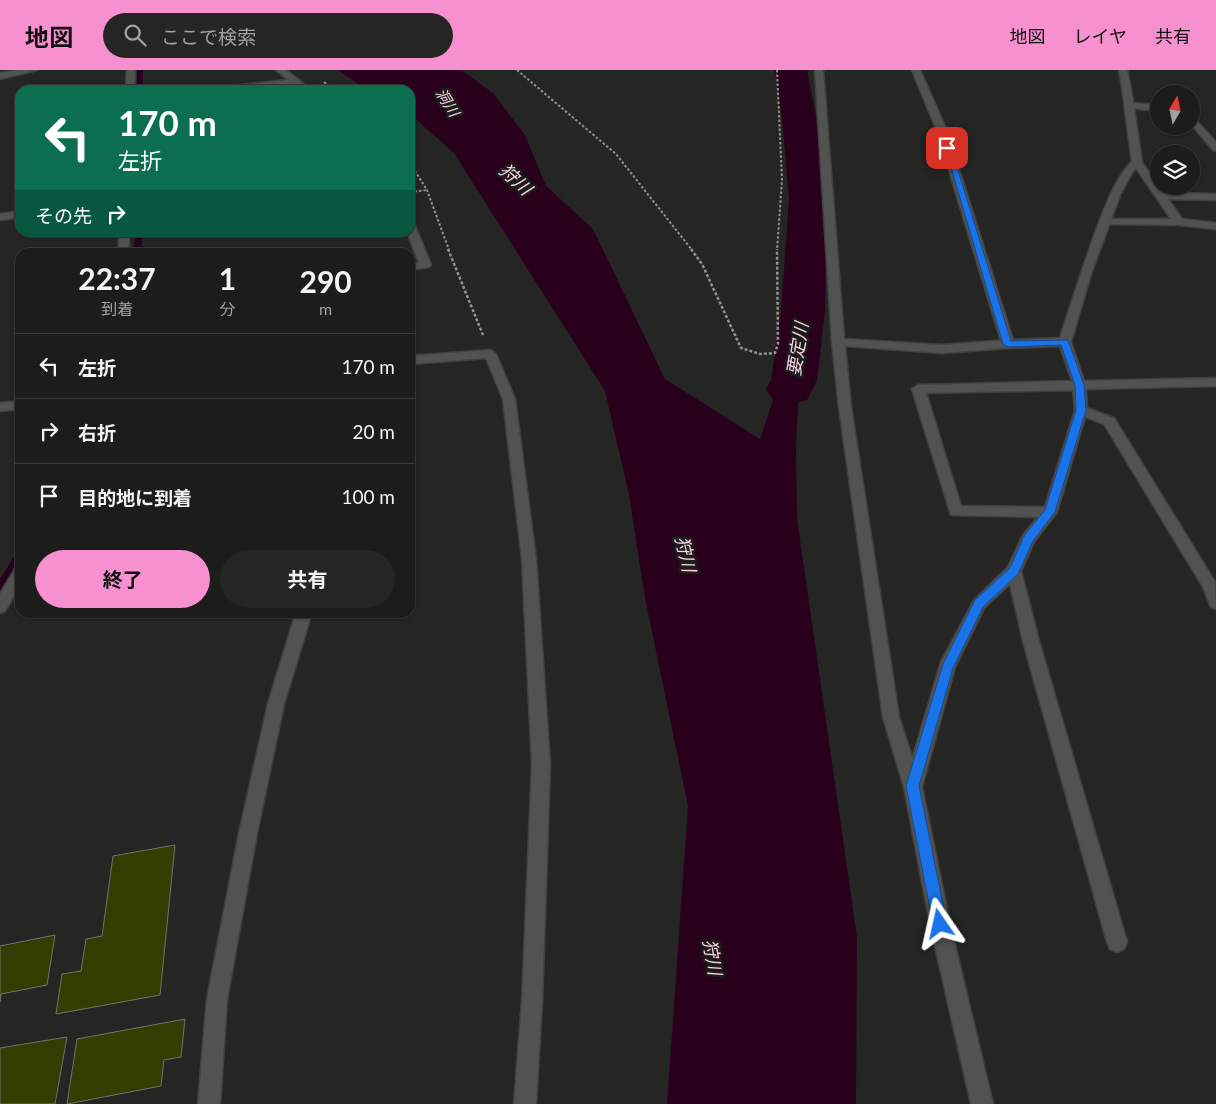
<!DOCTYPE html>
<html lang="ja">
<head>
<meta charset="utf-8">
<style>
  :root { --surface:#1c1c1a; --page:#252523; --text:#f1f3f6; --muted:#a0a1a2; --line:#3a3a39; --accent:#f690cf }
  body { margin:0; font-family:Lato,"Noto Sans JP",sans-serif; background:var(--page); color:var(--text); height:100vh; display:flex; flex-direction:column; font-size:19px; white-space:nowrap }
  * { box-sizing:border-box; margin:0 }
  p { font-size:16px; color:var(--muted) }
  .icon { flex:none; width:28px; height:28px; fill:none; stroke:currentColor; stroke-width:2; stroke-linecap:round; stroke-linejoin:round }
  .map { position:relative; flex:1; overflow:hidden }
  .panel { position:absolute; left:15px; top:178px; width:400px; height:370px; display:flex; flex-direction:column; background:var(--surface); border-radius:15px; box-shadow:0 1px 4px #0004,0 0 0 1px var(--line) }
  .panel>* { flex:none }
  .guide { position:absolute; left:15px; top:15px; width:400px; height:152px; border-radius:15px; box-shadow:0 1px 4px #0004,0 0 0 1px var(--line); background:#0b6e4f; color:#fff; overflow:hidden }
  .needle { width:32px; rotate:9deg }
  .controls { position:absolute; left:1150px; top:15px; display:grid; gap:10px }
  .controls a { display:grid; place-items:center; width:50px; height:50px; border-radius:50%; background:var(--surface); box-shadow:0 1px 4px #0004,0 0 0 1px var(--line); font-size:25px }
  .pin { position:absolute; display:grid; place-items:center; width:42px; height:42px; color:#fff; margin:-21px; border-radius:10px; box-shadow:0 2px 8px #0006 }
  .me { position:absolute; width:55px; margin:-28px; rotate:349deg; stroke-linejoin:round; filter:drop-shadow(0 0 4px #0008) }
  .turn { display:flex; align-items:center; gap:18px; height:105px; padding:0 20px; font-size:22px }
  .turn .icon { width:65px; height:65px; stroke-width:2.5 }
  .turn b { display:block; font-size:35px; line-height:42px }
  .then { display:flex; align-items:center; height:48px; padding:0 20px; background:#0003; gap:10px; font-size:19px }
  .eta { display:flex; justify-content:space-evenly; align-items:center; height:85px; text-align:center }
  .eta b { font-size:30px; font-weight:700; line-height:35px }
  .cta { display:flex; gap:10px; margin-top:auto; padding:10px 20px }
  .cta a { flex:1; height:58px; border-radius:30px; background:var(--accent); color:#111; font-size:20px; font-weight:700; line-height:58px; text-align:center }
  .cta a+a { background:var(--page); color:var(--text) }
  ul { padding:0; list-style:none }
  li { display:flex; align-items:center; gap:15px; height:65px; padding:0 20px; border-top:1px solid var(--line) }
  li div { flex:1 }
  li b { display:block; font-size:19px }
  li em { font-style:normal }
  header { display:flex; align-items:center; gap:30px; box-sizing:border-box; height:70px; padding:0 25px; background:var(--accent); color:#111 }
  header strong { font-size:24px }
  nav { display:flex; gap:28px; margin-inline-start:auto; font-size:18px }
  .search { width:350px; height:45px; background:var(--page); display:flex; align-items:center; gap:12px; box-sizing:border-box; padding:0 18px; border-radius:28px; color:var(--muted); font-size:19px }
  .map>svg:first-child { display:block }
  .water { fill:#29001c }
  .lines { fill:none; stroke-linecap:round; stroke-linejoin:round }
  .stream { fill:#29001c; fill-rule:evenodd }
  .river { fill:#29001c; fill-rule:evenodd }
  .building { fill:#343d00; stroke:#71726e }
  .service-casing { stroke:#40413e; stroke-width:3 }
  .minor-casing { stroke:#40413e; stroke-width:3 }
  .path-far1 { stroke:#929390; stroke-width:2; stroke-dasharray:2.5 2; stroke-linecap:butt }
  .path { stroke:#929390; stroke-width:2.5; stroke-dasharray:3 2; stroke-linecap:butt }
  .service { fill:#525350; fill-rule:evenodd }
  .minor { fill:#525350; fill-rule:evenodd }
  .route { fill:#1a73e8; stroke:#114b97 }
  .labels { text-anchor:middle; dominant-baseline:central; stroke-width:5; stroke-linejoin:round; paint-order:stroke }
  .far-water-label { font-size:15px; font-style:italic; fill:#f9d2e8; stroke:#1c1c19 }
  .water-label { font-size:18px; font-style:italic; fill:#f9d2e8; stroke:#1c1c19 }
</style>
</head>
<body>
<header>
<strong>地図</strong>
<div class="search"><svg class="icon" aria-label="search" viewBox="0 0 24 24"><circle cx="10" cy="10" r="6"/><path d="M15 15l6 6"/></svg>ここで検索</div>
<nav><a>地図</a><a>レイヤ</a><a>共有</a></nav>
</header>
<div class="map">
<svg width="1216" height="1034" viewBox="0 0 1216 1034">
  <rect width="100%" height="100%" fill="#252623"/>
  <path class="water" d="M338,0H461L493,23L525,65L546,116L593,159L665,309L760,369L803,241L796,374L797,449L857,867L856,1034H667L688,736L645,528L629,425L605,321L454,83L410,44V20H367Z"/>
  <g class="lines">
    <g class="stream">
      <rect x="137" y="0" width="6" height="20"/>
      <path d="M135,162H143L141,182H134Z"/>
      <path d="M20,481V493L4,520L0,521V509L17,482Z"/>
    </g>
    <path class="river" d="M775,0H807L816,47L827,129L825,241L817,310L807,330L790,335L773,330L766,319L771,310L781,241L789,129L782,47Z"/>
  </g>
  <g class="building">
    <path d="M175,775L160,925L56,944L62,904L81,901L86,869L102,866L113,786Z"/>
    <path d="M55,865L47,915L1,924L0,932V876Z"/>
    <path d="M185,949L181,987L164,990L161,1016L67,1034L77,969Z"/>
    <path d="M67,967L55,1034H0V978Z"/>
  </g>
  <g class="lines">
    <g class="service-casing">
      <g id="service">
        <path d="M815,0H823L844,269L942,275L1008,270L1014,274L1008,278L942,283L845,276L851,337L899,647L922,717L919,723L913,725L907,723L904,717L883,647L839,337L832,272Z"/>
        <path d="M296,9L300,12L299,14L248,20H220L224,17Z"/>
        <path d="M1131,33L1159,35V41L1128,38L1126,36Z"/>
        <path d="M1191,45L1216,72V81L1213,80L1191,54Z"/>
        <path d="M1134,90H1140L1164,123L1216,124V130L1168,129L1182,149L1216,153V159L1179,155L1102,154V150L1106,149H1171L1132,92Z"/>
        <path d="M20,141V147L0,150V144Z"/>
        <path d="M1081,336L1114,348L1215,512L1216,539L1211,537L1203,517L1104,354L1076,343L1075,340L1076,337Z"/>
      </g>
    </g>
    <g class="minor-casing">
      <g id="minor">
        <path d="M19,0H37L0,9V3Z"/>
        <path d="M127,0H135L134,20H126Z"/>
        <path d="M276,0H286L311,20H301Z"/>
        <path d="M912,0H920L947,61L1013,270L1060,268C1072,230 1084,193 1098,155C1107,133 1115,109 1132,91C1127,61 1125,31 1119,0H1127C1134,31 1137,61 1142,92L1133,101L1120,125L1091,204L1071,272L1084,311L1216,308V316L1086,319L1087,340L1057,442L1034,472L1021,501L1039,571L1127,872L1124,879L1117,882L1110,879L1107,872L1023,571L1010,514L984,538L955,597L922,717L950,854L993,1034H971L930,854L904,717L941,592L974,530L1008,497L1023,465L1038,447L951,445L912,319L918,315L1072,311L1060,276L1008,278L1002,274L937,61ZM1073,320L1075,340L1045,437L961,436L926,323Z"/>
        <path d="M410,153L415,156L431,195L429,197L410,200V194L419,193L407,162H410Z"/>
        <rect x="119" y="162" width="10" height="20"/>
        <path d="M490,280L496,284L515,329L536,489L550,695L542,932L536,1034H514L522,932L532,695L522,489L503,329L486,288L410,294V286Z"/>
        <path d="M20,331V339L0,341V333Z"/>
        <path d="M20,497V516L5,541L0,543V524L15,499Z"/>
        <path d="M296,542H312L284,634L257,763L227,929L220,1034H198L207,929L239,763L268,634Z"/>
      </g>
    </g>
    <g class="path-far1">
      <path d="M517,0L616,84L692,180"/>
      <path d="M777,0L782,110L777,180"/>
      <path d="M324,12L335,20"/>
      <path d="M410,93L427,120L449,180"/>
      <path d="M410,122L427,120"/>
    </g>
    <g class="path">
      <path d="M448,179L483,265"/>
      <path d="M691,179L702,194L741,278L760,284L775,283L778,274L777,179"/>
    </g>
    <use href="#service" class="service"/>
    <use href="#minor" class="minor"/>
  </g>
  <path class="route" d="M945,77L951,78L1011,271L1068,270L1084,315L1086,340L1055,442L1033,471L1018,504L983,537L953,598L919,716L947,854L945,859L940,861L935,859L933,854L906,716L943,594L975,530L1010,498L1024,466L1045,440L1076,340L1075,315L1061,275L1008,277L1003,274Z"/>
  <g class="labels">
    <g class="far-water-label">
      <text transform="translate(448 32) rotate(58)">洞川</text>
    </g>
    <g class="water-label">
      <text transform="translate(516 109) rotate(43)">狩川</text>
      <text transform="translate(797 279) rotate(-81)">要定川</text>
      <text transform="translate(686 484) rotate(77)">狩川</text>
      <text transform="translate(713 887) rotate(80)">狩川</text>
    </g>
  </g>
</svg>
<div class="controls">
<a><svg class="needle" viewBox="-14 -14 28 28"><path d="M0-13l5 13h-10z" fill="#e53935"/><path d="M0 13l5-13h-10z" fill="#a0a1a2"/></svg></a>
<a><svg class="icon" aria-label="layers" viewBox="0 0 24 24"><path d="M12 4l9 5-9 5-9-5zM3 14l9 5 9-5"/></svg></a>
</div>
<div class="pin" style="left:947px;top:78px;background:#d93025"><svg class="icon" aria-label="arrive" viewBox="0 0 24 24"><path d="M6 21V4h12l-3 4 3 4H6"/></svg></div>
<svg class="me" style="left:940px;top:854px" viewBox="-20 -20 40 40"><path d="M0-17L14 15 0 8-14 15z" fill="#1a73e8" stroke="#fff" stroke-width="4"/></svg>
<div class="guide">
<div class="turn"><svg class="icon" aria-label="left" viewBox="0 0 24 24"><path d="M17 20v-9H6M10 6l-5 5 5 5"/></svg><div><b>170 m</b>左折</div></div>
<div class="then">その先<svg class="icon" aria-label="right" viewBox="0 0 24 24"><path d="M7 20v-9h11M14 6l5 5-5 5"/></svg></div>
</div>
<section class="panel">
<div class="eta">
<div><b>22:37</b><p>到着</p></div>
<div><b>1</b><p>分</p></div>
<div><b>290</b><p>m</p></div>
</div>
<ul>
<li><svg class="icon" aria-label="left" viewBox="0 0 24 24"><path d="M17 20v-9H6M10 6l-5 5 5 5"/></svg><div><b>左折</b></div><em>170 m</em></li>
<li><svg class="icon" aria-label="right" viewBox="0 0 24 24"><path d="M7 20v-9h11M14 6l5 5-5 5"/></svg><div><b>右折</b></div><em>20 m</em></li>
<li><svg class="icon" aria-label="arrive" viewBox="0 0 24 24"><path d="M6 21V4h12l-3 4 3 4H6"/></svg><div><b>目的地に到着</b></div><em>100 m</em></li>
</ul>
<div class="cta"><a>終了</a><a>共有</a></div>
</section>
</div>
</body>
</html>
